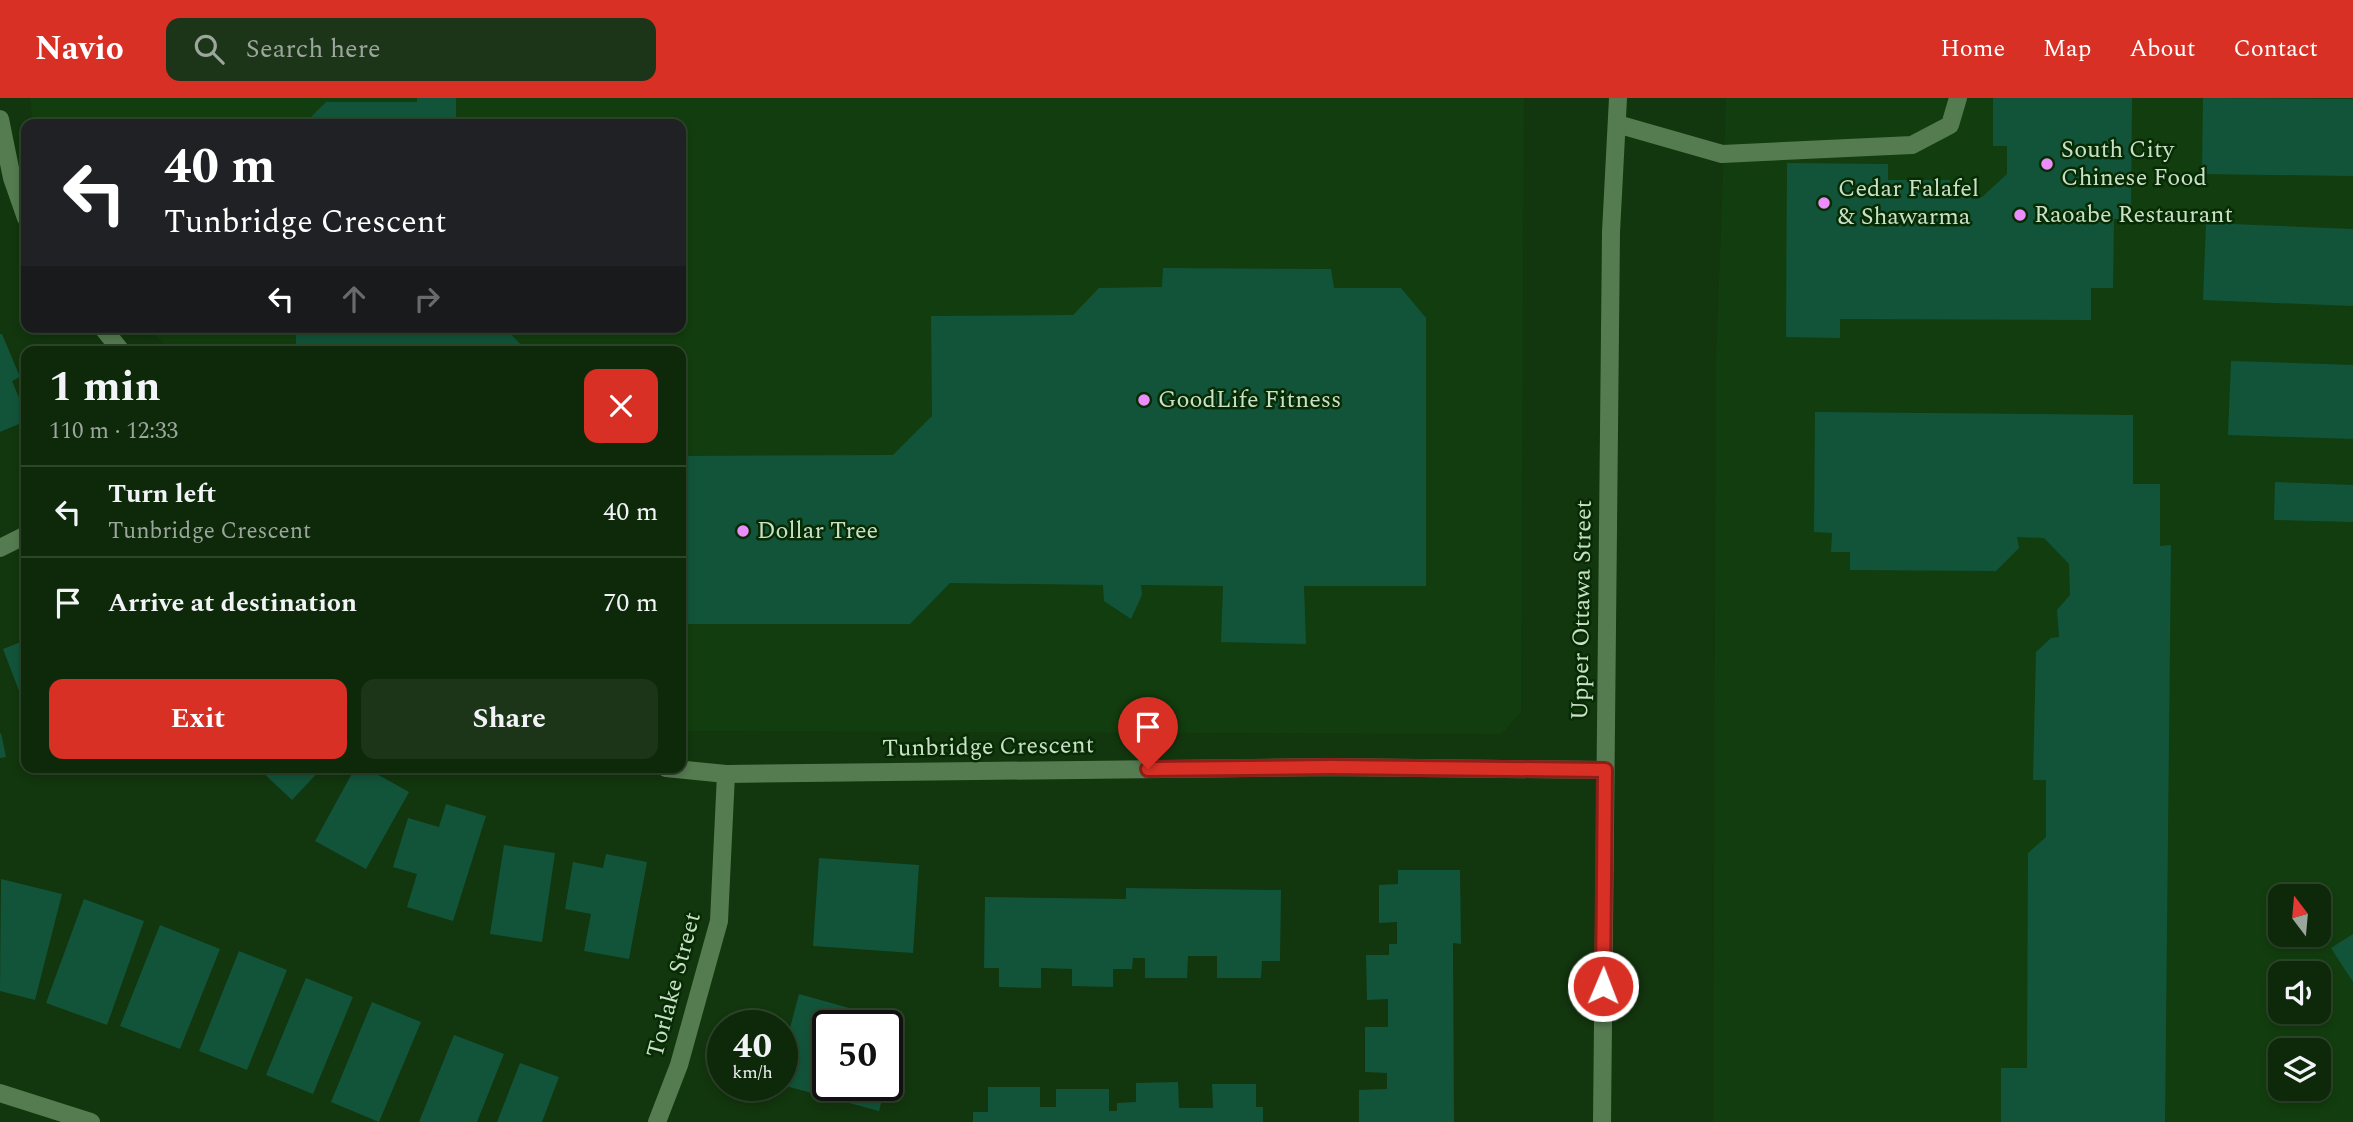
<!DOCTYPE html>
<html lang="en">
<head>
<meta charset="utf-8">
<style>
  :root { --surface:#0e280a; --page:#1c3418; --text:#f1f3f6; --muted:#9ba69c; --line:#2e442b; --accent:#d93025 }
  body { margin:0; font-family:Spectral,serif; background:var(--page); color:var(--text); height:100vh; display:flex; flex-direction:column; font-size:26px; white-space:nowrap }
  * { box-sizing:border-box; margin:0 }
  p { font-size:23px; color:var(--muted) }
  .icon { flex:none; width:38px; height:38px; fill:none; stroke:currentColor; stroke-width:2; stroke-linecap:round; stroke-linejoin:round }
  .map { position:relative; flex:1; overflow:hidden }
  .side { position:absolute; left:21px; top:248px; width:665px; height:427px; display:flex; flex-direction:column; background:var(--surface); border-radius:14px; box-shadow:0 4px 10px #0003,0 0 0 2px var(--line) }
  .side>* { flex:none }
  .guide { position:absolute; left:21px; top:21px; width:665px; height:214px; border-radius:14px; box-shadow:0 4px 10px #0003,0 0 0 2px var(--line); background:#202124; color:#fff; overflow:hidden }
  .needle { width:46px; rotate:344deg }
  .tools { position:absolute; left:2268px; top:786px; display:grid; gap:14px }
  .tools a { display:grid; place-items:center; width:63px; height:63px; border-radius:14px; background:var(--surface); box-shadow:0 4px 10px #0003,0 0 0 2px var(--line); font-size:35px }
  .speed { position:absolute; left:707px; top:912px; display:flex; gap:14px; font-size:35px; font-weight:700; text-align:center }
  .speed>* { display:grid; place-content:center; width:91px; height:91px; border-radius:50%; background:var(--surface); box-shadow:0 4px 10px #0003,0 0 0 2px var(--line); line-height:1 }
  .speed small { font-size:18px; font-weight:400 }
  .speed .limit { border:4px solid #111; border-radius:10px; background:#fff; color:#111 }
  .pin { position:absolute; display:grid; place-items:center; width:60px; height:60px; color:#fff; margin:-72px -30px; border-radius:50% 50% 50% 0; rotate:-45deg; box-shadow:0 0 7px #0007 }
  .pin .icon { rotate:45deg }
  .me { position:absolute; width:77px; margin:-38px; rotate:1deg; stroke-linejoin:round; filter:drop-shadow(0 0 5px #0008) }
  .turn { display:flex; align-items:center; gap:24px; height:147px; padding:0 28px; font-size:32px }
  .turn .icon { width:91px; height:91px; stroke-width:2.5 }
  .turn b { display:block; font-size:49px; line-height:60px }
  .lanes { display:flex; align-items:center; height:66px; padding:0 28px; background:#0003; justify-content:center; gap:35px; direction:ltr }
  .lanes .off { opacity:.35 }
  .round { display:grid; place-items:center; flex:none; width:74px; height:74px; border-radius:14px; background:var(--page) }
  .summary { display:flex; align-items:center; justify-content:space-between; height:119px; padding:0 28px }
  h1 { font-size:42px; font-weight:700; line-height:52px }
  .primary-button { display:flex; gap:14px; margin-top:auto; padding:14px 28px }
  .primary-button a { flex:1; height:80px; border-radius:14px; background:var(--accent); color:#fff; font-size:28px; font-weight:700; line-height:80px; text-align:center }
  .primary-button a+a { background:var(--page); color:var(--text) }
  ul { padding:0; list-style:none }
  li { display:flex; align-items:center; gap:21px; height:91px; padding:0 28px; border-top:2px solid var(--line) }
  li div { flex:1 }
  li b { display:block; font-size:26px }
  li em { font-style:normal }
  header { display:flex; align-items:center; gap:42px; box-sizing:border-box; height:98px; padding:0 35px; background:var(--accent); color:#fff }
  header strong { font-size:33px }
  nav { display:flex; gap:38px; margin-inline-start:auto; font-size:24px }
  .search { width:490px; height:63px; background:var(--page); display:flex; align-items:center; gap:18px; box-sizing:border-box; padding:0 24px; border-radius:14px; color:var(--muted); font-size:26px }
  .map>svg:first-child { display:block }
  .built { fill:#123d0e; fill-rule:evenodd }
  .building { fill:#12543a }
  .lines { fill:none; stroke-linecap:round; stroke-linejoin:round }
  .lane { stroke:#557b50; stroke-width:18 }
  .street { stroke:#557b50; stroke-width:18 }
  .secondary { stroke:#557b50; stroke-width:18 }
  .route-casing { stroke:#8d1f18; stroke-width:18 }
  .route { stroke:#d93025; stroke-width:12 }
  .poi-dot { fill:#eb8dfb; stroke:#072c04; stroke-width:2.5 }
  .labels { text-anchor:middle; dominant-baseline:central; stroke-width:5; stroke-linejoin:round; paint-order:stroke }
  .poi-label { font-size:24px; fill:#cbe0c8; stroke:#072c04; text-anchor:start }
  .street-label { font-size:24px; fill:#cbe0c8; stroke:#072c04 }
</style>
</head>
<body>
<header>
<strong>Navio</strong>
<div class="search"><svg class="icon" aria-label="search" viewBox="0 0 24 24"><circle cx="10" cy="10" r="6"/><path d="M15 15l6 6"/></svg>Search here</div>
<nav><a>Home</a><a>Map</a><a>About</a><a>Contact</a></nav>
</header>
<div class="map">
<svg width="2353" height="1024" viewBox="0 0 2353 1024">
  <rect width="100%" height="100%" fill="#12360e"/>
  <g class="built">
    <path d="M30,0H1524L1521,614L1502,636L681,633V254H171L149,229H681V26H33Z"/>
    <path d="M1726,0H2353V1024H1713L1716,260ZM2280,798H2319V836H2280ZM2280,875H2319V914H2280ZM2280,952H2319V990H2280Z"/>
  </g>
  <g class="building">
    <path d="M417,0H456V26H304L326,4H417Z"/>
    <path d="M1993,0H2132L2131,121H2114L2113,190H2091V222L1840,221V240L1786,239L1787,65L1888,66V82H1950V99H1982L2007,76V48H1993Z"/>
    <path d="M2203,0L2353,1V78L2202,76Z"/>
    <path d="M2206,125L2353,131V208L2203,202Z"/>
    <path d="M1163,170L1331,171L1334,190H1401L1426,220V488H1304L1306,546L1221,544L1223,488L1141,487L1142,497L1131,521L1104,503L1103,487L950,485L910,526H681V358L893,357L932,318L931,218L1073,217L1099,190L1162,189Z"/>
    <path d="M296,229H504L528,254H303L296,246Z"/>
    <path d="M0,236H2L20,279L12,283L26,317V323L0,334Z"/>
    <path d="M2231,263L2353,267V341L2228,337Z"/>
    <path d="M1815,314L2133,317V386H2160V448L2171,447L2165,1024H2001V970H2027L2028,755L2046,739V682H2033L2036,554L2051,540L2059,539L2057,512L2070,497L2069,466L2044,440L2017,439L2019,450L1996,473L1850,472V454H1831L1832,435L1814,434Z"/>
    <path d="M2275,384L2353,387V424L2274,422Z"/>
    <path d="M26,542V611L3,551Z"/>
    <path d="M1,635L6,659L0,660V636Z"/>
    <path d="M258,670H322L292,702Z"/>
    <path d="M355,670H366L409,694L366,771L315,743Z"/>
    <path d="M446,706L486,718L453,823L407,809L417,776L393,769L408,720L439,729Z"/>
    <path d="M504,747L555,755L542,844L490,836Z"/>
    <path d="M606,756L647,764L629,861L584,853L591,816L565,811L573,764L603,770Z"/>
    <path d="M819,760L919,767L913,855L813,848Z"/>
    <path d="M1398,772H1460L1461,846L1453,845L1454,1024H1359V992L1387,991V975L1365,974V929H1388V901L1367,902L1366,857H1389V846H1397V824L1379,825V787L1398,786Z"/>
    <path d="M1,781L62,796L35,902L0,893Z"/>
    <path d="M1126,790L1281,792L1280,863H1262L1261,880H1217V858H1188L1187,880H1145V860H1133L1132,871H1113V889L1072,888V871L1041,870V890L999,889V870H984L985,799L1126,801Z"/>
    <path d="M84,801L144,823L107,927L46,905Z"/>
    <path d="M160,827L220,851L180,951L120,928Z"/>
    <path d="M2353,836V884L2331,850Z"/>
    <path d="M239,853L287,872L247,972L199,953Z"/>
    <path d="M306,880L353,899L313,996L266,977Z"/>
    <path d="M799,896L903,925L888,979L887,928H828V987H886L879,1013L782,987V960Z"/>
    <path d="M372,904L421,924L379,1024L331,1004Z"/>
    <path d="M454,937L504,956L477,1024H419Z"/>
    <path d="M520,965L559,979L542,1024H497Z"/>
    <path d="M1178,984L1179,1010H1213L1212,986H1256V1009H1263V1024H973V1014H988V989H1040V1009H1056V991H1109V1013H1117V1005L1136,1004V985Z"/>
  </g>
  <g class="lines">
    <path class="lane" d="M1617,26L1722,56L1912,47L1950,27L1958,0"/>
    <g class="street">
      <path d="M0,21L12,80L26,120"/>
      <path d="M102,229L122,254"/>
      <path d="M0,450L26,437"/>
      <path d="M666,670L726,676L1331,669L1605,672"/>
      <path d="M0,995L91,1024"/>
      <path d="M657,1024L679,967L719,823L726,676"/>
    </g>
    <path class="secondary" d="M1602,1024L1611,134L1618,0"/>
  </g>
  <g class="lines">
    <g class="route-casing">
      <path id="route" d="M1148,671L1331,669L1605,672L1603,888"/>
    </g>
    <use href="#route" class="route"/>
  </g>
  <g class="poi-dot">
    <circle cx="2047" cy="66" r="7"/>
    <circle cx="1824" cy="105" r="7"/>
    <circle cx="2020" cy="117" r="7"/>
    <circle cx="1144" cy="302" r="7"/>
    <circle cx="743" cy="433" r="7"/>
  </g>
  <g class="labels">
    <g class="poi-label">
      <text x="2061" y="52">South City<tspan x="2061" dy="28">Chinese Food</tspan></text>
      <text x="1838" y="91">Cedar Falafel<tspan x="1838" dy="28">&amp; Shawarma</tspan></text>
      <text x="2034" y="117">Raoabe Restaurant</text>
      <text x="1158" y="302">GoodLife Fitness</text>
      <text x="757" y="433">Dollar Tree</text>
    </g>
    <g class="street-label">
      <text transform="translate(1582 512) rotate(-89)">Upper Ottawa Street</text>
      <text transform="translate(988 649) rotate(-1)">Tunbridge Crescent</text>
      <text transform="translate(674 887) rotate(-75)">Torlake Street</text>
    </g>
  </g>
</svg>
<div class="tools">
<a><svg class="needle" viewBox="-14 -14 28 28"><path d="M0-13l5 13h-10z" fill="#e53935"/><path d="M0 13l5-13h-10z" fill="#9ba69c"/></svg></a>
<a><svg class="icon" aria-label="sound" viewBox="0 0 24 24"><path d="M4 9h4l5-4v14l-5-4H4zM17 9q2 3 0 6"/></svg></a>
<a><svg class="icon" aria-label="layers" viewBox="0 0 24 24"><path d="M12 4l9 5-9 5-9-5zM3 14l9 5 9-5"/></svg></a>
</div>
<div class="speed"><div>40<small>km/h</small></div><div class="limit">50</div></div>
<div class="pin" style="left:1148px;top:671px;background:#d93025"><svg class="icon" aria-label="arrive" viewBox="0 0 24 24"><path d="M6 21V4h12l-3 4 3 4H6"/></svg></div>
<svg class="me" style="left:1603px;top:888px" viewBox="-20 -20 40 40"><circle r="17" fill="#d93025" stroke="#fff" stroke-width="3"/><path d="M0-11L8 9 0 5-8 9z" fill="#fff"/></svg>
<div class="guide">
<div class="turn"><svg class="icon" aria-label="left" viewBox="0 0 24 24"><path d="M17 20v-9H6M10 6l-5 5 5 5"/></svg><div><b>40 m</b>Tunbridge Crescent</div></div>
<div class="lanes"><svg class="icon" aria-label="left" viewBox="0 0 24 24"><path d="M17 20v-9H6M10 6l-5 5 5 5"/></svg><svg class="icon off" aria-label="ahead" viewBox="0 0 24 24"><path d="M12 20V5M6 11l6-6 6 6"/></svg><svg class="icon off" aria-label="right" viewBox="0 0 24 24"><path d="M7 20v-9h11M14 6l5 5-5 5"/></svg></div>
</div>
<section class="side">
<div class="summary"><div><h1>1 min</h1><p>110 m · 12:33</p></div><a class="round" style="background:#d93025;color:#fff"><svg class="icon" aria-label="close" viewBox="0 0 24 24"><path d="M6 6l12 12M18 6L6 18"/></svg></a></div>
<ul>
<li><svg class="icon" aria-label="left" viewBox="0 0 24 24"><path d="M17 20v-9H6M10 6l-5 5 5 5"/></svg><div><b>Turn left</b><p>Tunbridge Crescent</p></div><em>40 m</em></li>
<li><svg class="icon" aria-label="arrive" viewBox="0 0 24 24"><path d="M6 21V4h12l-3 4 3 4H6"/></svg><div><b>Arrive at destination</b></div><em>70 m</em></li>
</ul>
<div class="primary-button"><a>Exit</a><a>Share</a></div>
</section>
</div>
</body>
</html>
